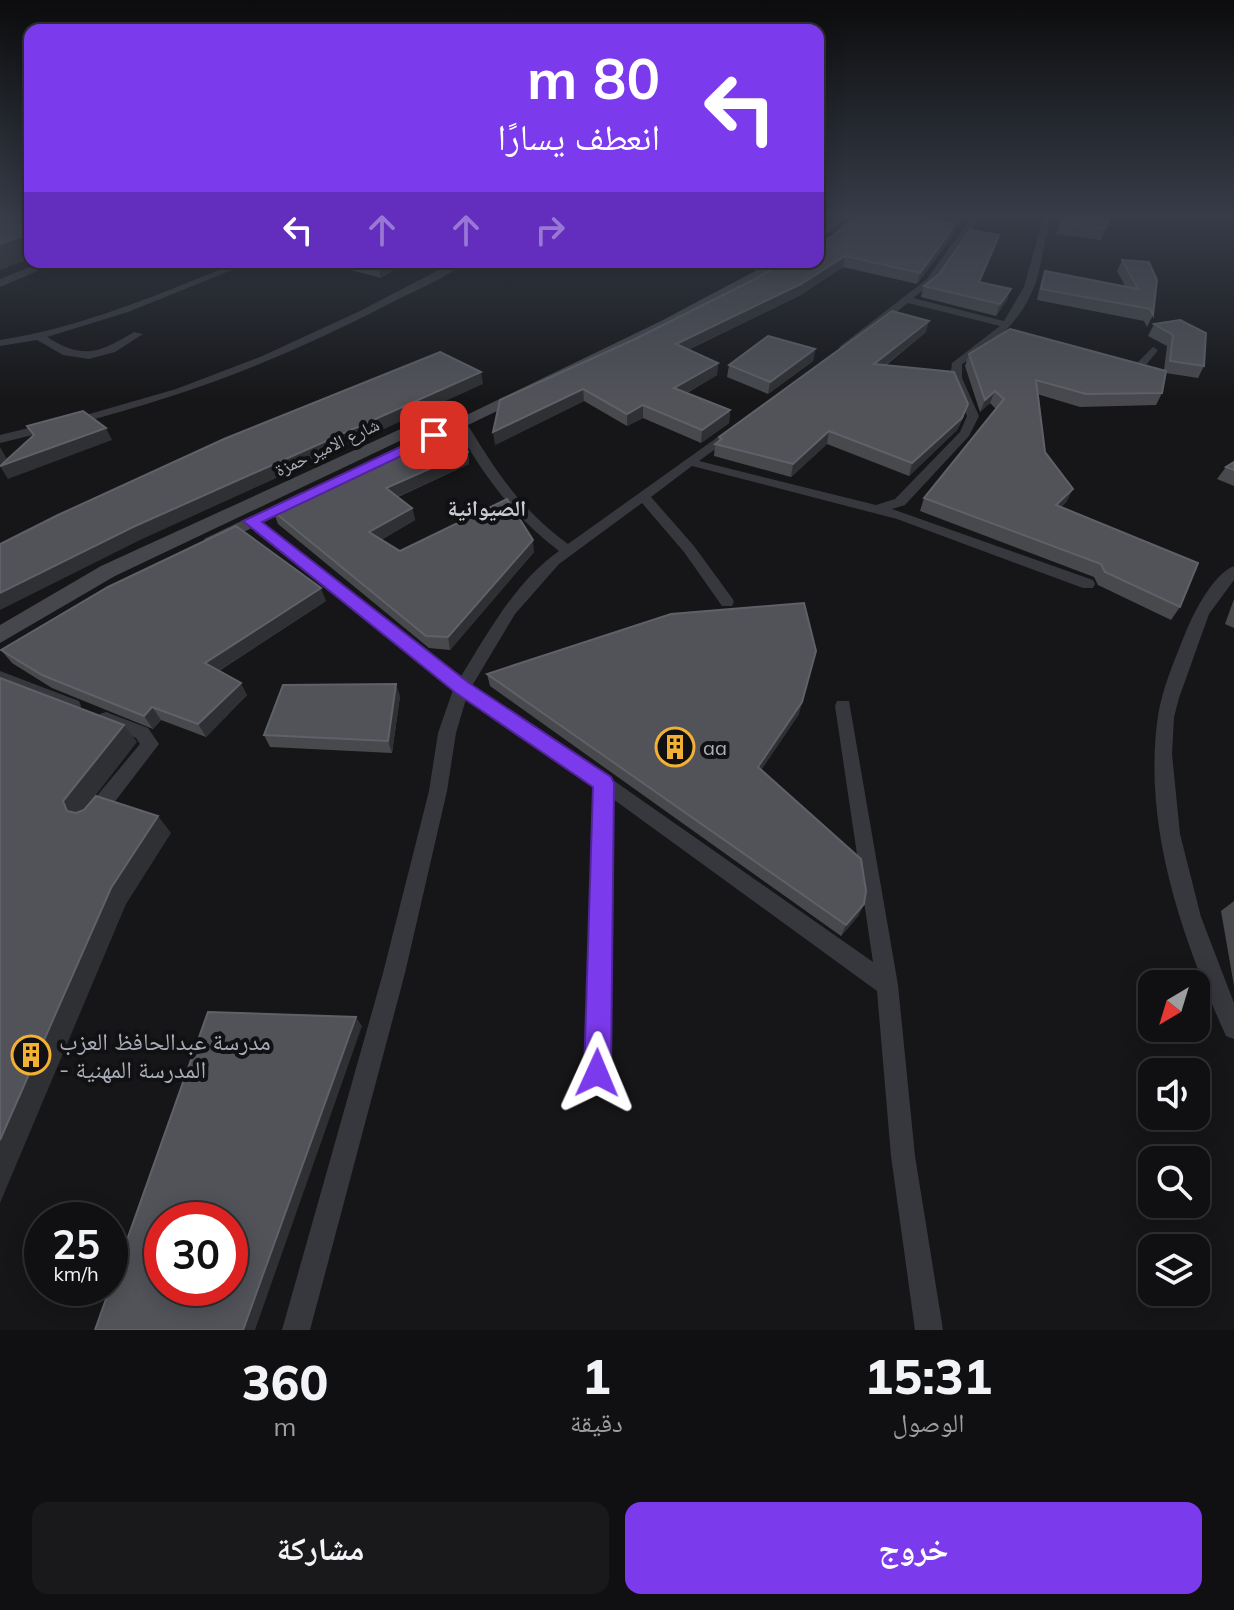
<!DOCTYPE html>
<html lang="ar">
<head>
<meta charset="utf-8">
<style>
  :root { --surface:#101012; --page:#19191b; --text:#f1f3f6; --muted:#9c9d9f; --line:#303032; --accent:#7c3aed }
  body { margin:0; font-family:Mulish,"Noto Naskh Arabic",sans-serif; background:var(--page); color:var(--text); direction:rtl; height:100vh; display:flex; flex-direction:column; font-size:30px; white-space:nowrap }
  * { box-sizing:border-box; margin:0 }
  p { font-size:26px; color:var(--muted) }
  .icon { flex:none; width:44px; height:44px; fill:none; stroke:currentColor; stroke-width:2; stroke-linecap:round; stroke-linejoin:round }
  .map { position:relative; height:1330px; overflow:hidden; direction:ltr }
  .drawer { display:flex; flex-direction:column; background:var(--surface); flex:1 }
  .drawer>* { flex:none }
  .banner { position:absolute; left:24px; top:24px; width:800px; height:244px; border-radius:16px; box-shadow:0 4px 20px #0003,0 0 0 2px var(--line); direction:rtl; background:#7c3aed; color:#fff; overflow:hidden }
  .needle { width:52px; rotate:218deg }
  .buttons { position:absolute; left:1138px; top:970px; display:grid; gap:16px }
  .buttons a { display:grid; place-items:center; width:72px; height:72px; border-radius:16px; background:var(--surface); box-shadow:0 4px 20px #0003,0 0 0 2px var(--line); font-size:40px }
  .speed { position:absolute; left:24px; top:1202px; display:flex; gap:16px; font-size:40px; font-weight:700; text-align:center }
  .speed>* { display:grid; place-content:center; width:104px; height:104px; border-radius:50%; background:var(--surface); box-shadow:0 4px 20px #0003,0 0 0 2px var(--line); line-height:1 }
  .speed small { font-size:20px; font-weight:400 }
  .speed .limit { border:12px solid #d22; background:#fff; color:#111 }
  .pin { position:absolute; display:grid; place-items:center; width:68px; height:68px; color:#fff; margin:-34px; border-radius:16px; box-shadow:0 4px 12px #0006 }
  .me { position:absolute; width:88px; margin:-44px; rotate:1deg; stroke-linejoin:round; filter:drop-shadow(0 0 6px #0008) }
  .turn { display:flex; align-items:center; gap:28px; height:168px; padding:0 32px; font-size:36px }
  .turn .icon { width:104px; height:104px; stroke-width:2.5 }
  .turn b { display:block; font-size:56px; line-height:68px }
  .lanes { display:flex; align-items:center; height:76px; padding:0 32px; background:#0003; justify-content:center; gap:40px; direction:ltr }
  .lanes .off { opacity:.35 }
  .eta { display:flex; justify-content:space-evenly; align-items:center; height:136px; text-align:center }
  .eta b { font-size:48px; font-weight:800; line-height:56px }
  .primary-button { display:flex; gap:16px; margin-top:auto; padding:16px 32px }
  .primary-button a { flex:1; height:92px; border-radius:16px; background:var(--accent); color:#fff; font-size:32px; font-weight:800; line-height:92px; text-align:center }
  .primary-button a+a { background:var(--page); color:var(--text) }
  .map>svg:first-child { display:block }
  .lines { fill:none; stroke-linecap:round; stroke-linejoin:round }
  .minor { fill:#37383d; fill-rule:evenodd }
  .tertiary { fill:#37383d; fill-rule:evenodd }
  .secondary { fill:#45474d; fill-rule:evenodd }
  .wall { fill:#47494d }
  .shaded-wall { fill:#2f3033 }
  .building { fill:#525359; stroke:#5f6168; stroke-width:2; fill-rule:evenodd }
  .route { fill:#7c3aed; stroke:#51269a; stroke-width:2 }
  .labels { text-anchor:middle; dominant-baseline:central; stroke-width:8; stroke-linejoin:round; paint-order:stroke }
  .far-street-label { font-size:18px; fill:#a8adb8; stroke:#111113 }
  .poi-label { font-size:20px; fill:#a8adb8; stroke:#111113; text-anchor:start }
  .neighbourhood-label { font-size:22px; font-weight:bold; fill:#c9ccd4; stroke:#111113 }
  .near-poi-label { font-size:24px; fill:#a8adb8; stroke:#111113; text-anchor:start }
</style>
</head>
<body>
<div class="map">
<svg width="1234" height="1330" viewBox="0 0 1234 1330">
  <rect width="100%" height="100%" fill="#161618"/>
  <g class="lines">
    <g class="minor">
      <path d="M974,214H982L933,283L913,298L1004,321L1024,287L1042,223L1046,214H1054C1045,234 1043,255 1038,275C1026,317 998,342 962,364V378L979,416L969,436L905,505L892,509L1093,580L1095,584L1093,588H1083L897,519L692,466L651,497L694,546L732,598L734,602L732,606H722L684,552L642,503L559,564L515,614L472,686L610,778L873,962L835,706L837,701H849L898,985L915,1156L943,1330H915L891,1156L877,991L613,799L609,1073L605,1081L597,1085L589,1081L585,1073L595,786L466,699L456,733L447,791L405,973L310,1330H282L383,973L429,791L438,733L453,690L244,521L246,518H256L460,678C488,633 515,582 559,551C512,515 481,473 454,422L456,419H464C497,472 517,506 568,544L736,424L740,425V431L699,461L876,505L895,499L960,432L967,416L950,378L952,363L1000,326L908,303L848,349L839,347L927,279Z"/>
      <path d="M239,262H252L128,312L47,337C84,360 99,353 134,332L143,334L115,352L89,359L63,355L37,340L0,346V340C84,327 161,293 239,262Z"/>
      <path d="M454,262H466C443,280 411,292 385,306C280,360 186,396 71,425L65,421L176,389L260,357L360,311Z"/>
      <path d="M1153,347L1158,350L1143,369H1123L1118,366L1123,363L1136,364Z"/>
      <path d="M49,423L55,427L53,430L0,443V435Z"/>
      <path d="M1234,566V580L1209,614L1179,698L1174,717L1172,754L1180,834L1201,917L1234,1003V1039L1226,1036C1182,938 1142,825 1158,716C1162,689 1175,659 1185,634C1193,614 1213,574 1234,566Z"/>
      <path d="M0,671L79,701L81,706L79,711L73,712L0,684Z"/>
      <path d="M106,712L148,728L159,744L100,821L93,823L86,821L84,815L86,809L140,744L136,738L100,724L98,719L100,714Z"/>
    </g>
    <path class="tertiary" d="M43,262H59L0,287V279Z"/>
    <g class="secondary">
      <path d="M838,214H851L818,241V231Z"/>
      <path d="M772,262H787L671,327L433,442H421L419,438L661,321Z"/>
      <path d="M440,411L448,416L446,419L115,576L0,643V625L101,566Z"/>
      <path d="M302,492L311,497L308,501L221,543H207L204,539Z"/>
    </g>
  </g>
  <g class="wall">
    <path d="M859,214H917L915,216L953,235L917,284L843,267L799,296L688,350L718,363L717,375L687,393L730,410L729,423L701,443L643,418L627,426L584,401L495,445L633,340L753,280L832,236Z"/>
    <path d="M1112,214L1101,240L1056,234L1060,223Z"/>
    <path d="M999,235L980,282L1007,300L996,316L921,297L924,286Z"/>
    <path d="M1122,260L1153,315L1147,327L1144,321L1037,300L1041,282L1045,271L1125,286L1117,271Z"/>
    <path d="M320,262H406L381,278Z"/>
    <path d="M1180,320L1204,366L1198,378L1166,373L1162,393L1156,405L1080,407L1037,394L1045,452L1067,501L1061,507L1180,607L1171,620L1098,585L1094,577L920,511L924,498L996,409L990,403L980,412L965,366L969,354L1164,370L1167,346L1148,336L1154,324Z"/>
    <path d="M926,332L885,366L964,416L957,430L909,476L827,444L791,477L714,456L715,444L718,441L719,437Z"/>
    <path d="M815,349L813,361L768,394L727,377L729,365Z"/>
    <path d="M468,452L469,464L398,497L412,508L415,520L381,540L400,551L534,552L450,650L429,648L278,524L273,511Z"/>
    <path d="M1234,462V486L1217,479L1226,467Z"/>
    <path d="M1234,599V628L1225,624Z"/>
    <path d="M326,601L219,671L247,695L206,737L161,720L153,729L52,688L12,663L1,650Z"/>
    <path d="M487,674L799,714L761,770L859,915L841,936L490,686Z"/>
    <path d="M400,696L392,753L270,747L264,735Z"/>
    <path d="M1234,901V986L1221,911Z"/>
  </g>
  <g class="shaded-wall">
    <path d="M956,224L953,235L917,284L920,273Z"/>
    <path d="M30,233V259L0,270V244Z"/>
    <path d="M999,235L996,246L975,293L979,282Z"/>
    <path d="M845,256L843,267L799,296L675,356L676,344Z"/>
    <path d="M377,262H406L381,278Z"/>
    <path d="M1011,289L1007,300L996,316L1000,304Z"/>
    <path d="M929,321L926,332L871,376L874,364Z"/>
    <path d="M815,349L813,361L768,394L770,382Z"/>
    <path d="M718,363L717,375L674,400V388Z"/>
    <path d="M481,372L483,384L140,540L0,610V593L133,527Z"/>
    <path d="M583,389L584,401L495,445L493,432Z"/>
    <path d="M995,391L990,403L980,412L985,400Z"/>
    <path d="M968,404L957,430L909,476L912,463Z"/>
    <path d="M643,405V418L627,426V414Z"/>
    <path d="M730,410L729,423L701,443L702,430Z"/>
    <path d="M106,428L112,440L8,479L0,466Z"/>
    <path d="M829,431L827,444L791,477L793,464Z"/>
    <path d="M0,447L7,459L0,464Z"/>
    <path d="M468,452L469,464L390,500L386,488Z"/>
    <path d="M1073,489L1067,501L1050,518L1056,505Z"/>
    <path d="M412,508L415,520L373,545L369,532Z"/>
    <path d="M533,540L534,552L450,650L448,637Z"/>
    <path d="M321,588L326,601L212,675L205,663Z"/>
    <path d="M816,651L799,714L755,779L758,767Z"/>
    <path d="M241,683L247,695L206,737L198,724Z"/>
    <path d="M396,684L400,696L392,753L388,741Z"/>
    <path d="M152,707L161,720L153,729L144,716Z"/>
    <path d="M124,725L137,742L78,818L67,811L63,801Z"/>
    <path d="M158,816L171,833L126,904L0,1203V1140L111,888Z"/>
    <path d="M864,904L859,915L841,936L846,925Z"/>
    <path d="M356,1017L362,1026L255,1330H243Z"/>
  </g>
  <g class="building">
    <path d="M0,214H30V233L0,244Z"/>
    <path d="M859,214H909L956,224L920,273L845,256L801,284L676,344L718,363L674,388L730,410L702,430L643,405L627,414L583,389L493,432L500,400L633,340L753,280L785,262H818V244L832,236Z"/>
    <path d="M1064,214H1112L1105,229L1060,223Z"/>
    <path d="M970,230L999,235L979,282L1011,289L1000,304L924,286L939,274Z"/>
    <path d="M1122,260L1149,262L1157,280L1153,315L1150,309L1041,289L1045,271L1138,289Z"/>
    <path d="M892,311L929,321L874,364L954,372L968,404L962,418L912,463L829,431L793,464L715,444L722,439L719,437Z"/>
    <path d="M1180,320L1206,333L1204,366L1170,361L1173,335L1154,324Z"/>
    <path d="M1010,329L1166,371L1162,393L1086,394L1036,380L1045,452L1073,489L1056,505L1198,563L1180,607L1105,572L1101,564L924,498L1004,399L995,391L985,400L969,354Z"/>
    <path d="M768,336L815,349L770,382L729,365Z"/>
    <path d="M440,352L481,372L133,527L0,593V544L58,515L224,439Z"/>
    <path d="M83,411L106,428L0,466L34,435L27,426Z"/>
    <path d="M453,422L468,452L386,488L412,508L369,532L400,551L507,499L533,540L448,637L426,636L273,511Z"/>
    <path d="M1234,462V470L1226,467Z"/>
    <path d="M236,526L321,588L205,663L241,683L198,724L152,707L144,716L42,675L1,650L108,587Z"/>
    <path d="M804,603L816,651L802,702L758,767L861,859L866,891L864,904L846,925L487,674L671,614Z"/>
    <path d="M0,678L124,725L63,801L67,811L76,813L84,810L96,796L158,816L111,888L0,1140Z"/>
    <path d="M396,684L388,741L264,735L283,685Z"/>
    <path d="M208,1012L356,1017L243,1330H95ZM162,1220H230V1288H162Z"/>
  </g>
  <linearGradient id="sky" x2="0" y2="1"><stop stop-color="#0c0c0d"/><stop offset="0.54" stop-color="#363c48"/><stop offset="1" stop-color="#363c48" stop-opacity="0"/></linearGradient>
  <rect width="1234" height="400" fill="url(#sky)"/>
  <path class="route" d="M434,431L441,435L439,438L262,522L469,683L611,777L614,783L611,1073L607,1082L597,1086L588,1082L584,1073L593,787L456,693L243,521Z"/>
  <defs>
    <g id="building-ring" transform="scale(2)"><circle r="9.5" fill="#111113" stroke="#f2b134" stroke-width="1.5"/><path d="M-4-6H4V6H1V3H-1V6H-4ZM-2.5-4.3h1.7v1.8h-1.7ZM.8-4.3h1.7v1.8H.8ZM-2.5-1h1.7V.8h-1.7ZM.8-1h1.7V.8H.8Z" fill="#f2b134"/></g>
  </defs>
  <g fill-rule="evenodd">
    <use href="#building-ring" x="675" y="747"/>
    <use href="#building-ring" x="31" y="1055"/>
  </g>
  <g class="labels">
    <g class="far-street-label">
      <text transform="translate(327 447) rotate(-25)">شارع الامير حمزة</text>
    </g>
    <g class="poi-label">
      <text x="703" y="747">aa</text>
    </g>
    <g class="neighbourhood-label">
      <text x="487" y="508">الصيوانية</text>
    </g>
    <g class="near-poi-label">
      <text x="59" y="1041">مدرسة عبدالحافظ العزب<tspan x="59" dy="28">- المدرسة المهنية</tspan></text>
    </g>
  </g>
</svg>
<div class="buttons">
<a><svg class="needle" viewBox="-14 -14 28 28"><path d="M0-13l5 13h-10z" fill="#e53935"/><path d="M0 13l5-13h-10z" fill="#9c9d9f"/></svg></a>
<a><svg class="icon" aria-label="sound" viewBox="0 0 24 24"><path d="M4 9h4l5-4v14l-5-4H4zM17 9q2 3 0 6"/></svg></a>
<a><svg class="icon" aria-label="search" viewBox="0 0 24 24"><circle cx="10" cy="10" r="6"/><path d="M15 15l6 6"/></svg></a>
<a><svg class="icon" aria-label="layers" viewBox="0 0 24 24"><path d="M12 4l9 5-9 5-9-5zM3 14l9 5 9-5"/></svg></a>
</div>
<div class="speed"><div>25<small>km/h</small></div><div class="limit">30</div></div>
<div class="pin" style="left:434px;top:435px;background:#d93025"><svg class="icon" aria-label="arrive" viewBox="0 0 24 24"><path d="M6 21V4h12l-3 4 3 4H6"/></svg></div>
<svg class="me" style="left:597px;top:1073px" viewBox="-20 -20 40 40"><path d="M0-17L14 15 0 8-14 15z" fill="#7c3aed" stroke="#fff" stroke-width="4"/></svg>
<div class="banner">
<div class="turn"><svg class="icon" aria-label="left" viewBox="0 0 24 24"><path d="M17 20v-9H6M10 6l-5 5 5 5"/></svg><div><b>80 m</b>انعطف يسارًا</div></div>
<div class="lanes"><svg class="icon" aria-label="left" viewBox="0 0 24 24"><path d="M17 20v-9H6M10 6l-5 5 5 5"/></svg><svg class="icon off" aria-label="ahead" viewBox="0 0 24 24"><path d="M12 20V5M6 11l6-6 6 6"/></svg><svg class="icon off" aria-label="ahead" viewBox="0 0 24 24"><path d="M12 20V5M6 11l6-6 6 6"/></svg><svg class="icon off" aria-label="right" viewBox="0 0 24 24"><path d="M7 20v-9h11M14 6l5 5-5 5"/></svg></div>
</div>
</div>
<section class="drawer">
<div class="eta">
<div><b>15:31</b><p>الوصول</p></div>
<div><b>1</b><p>دقيقة</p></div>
<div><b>360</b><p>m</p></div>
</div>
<div class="primary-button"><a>خروج</a><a>مشاركة</a></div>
</section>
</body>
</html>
